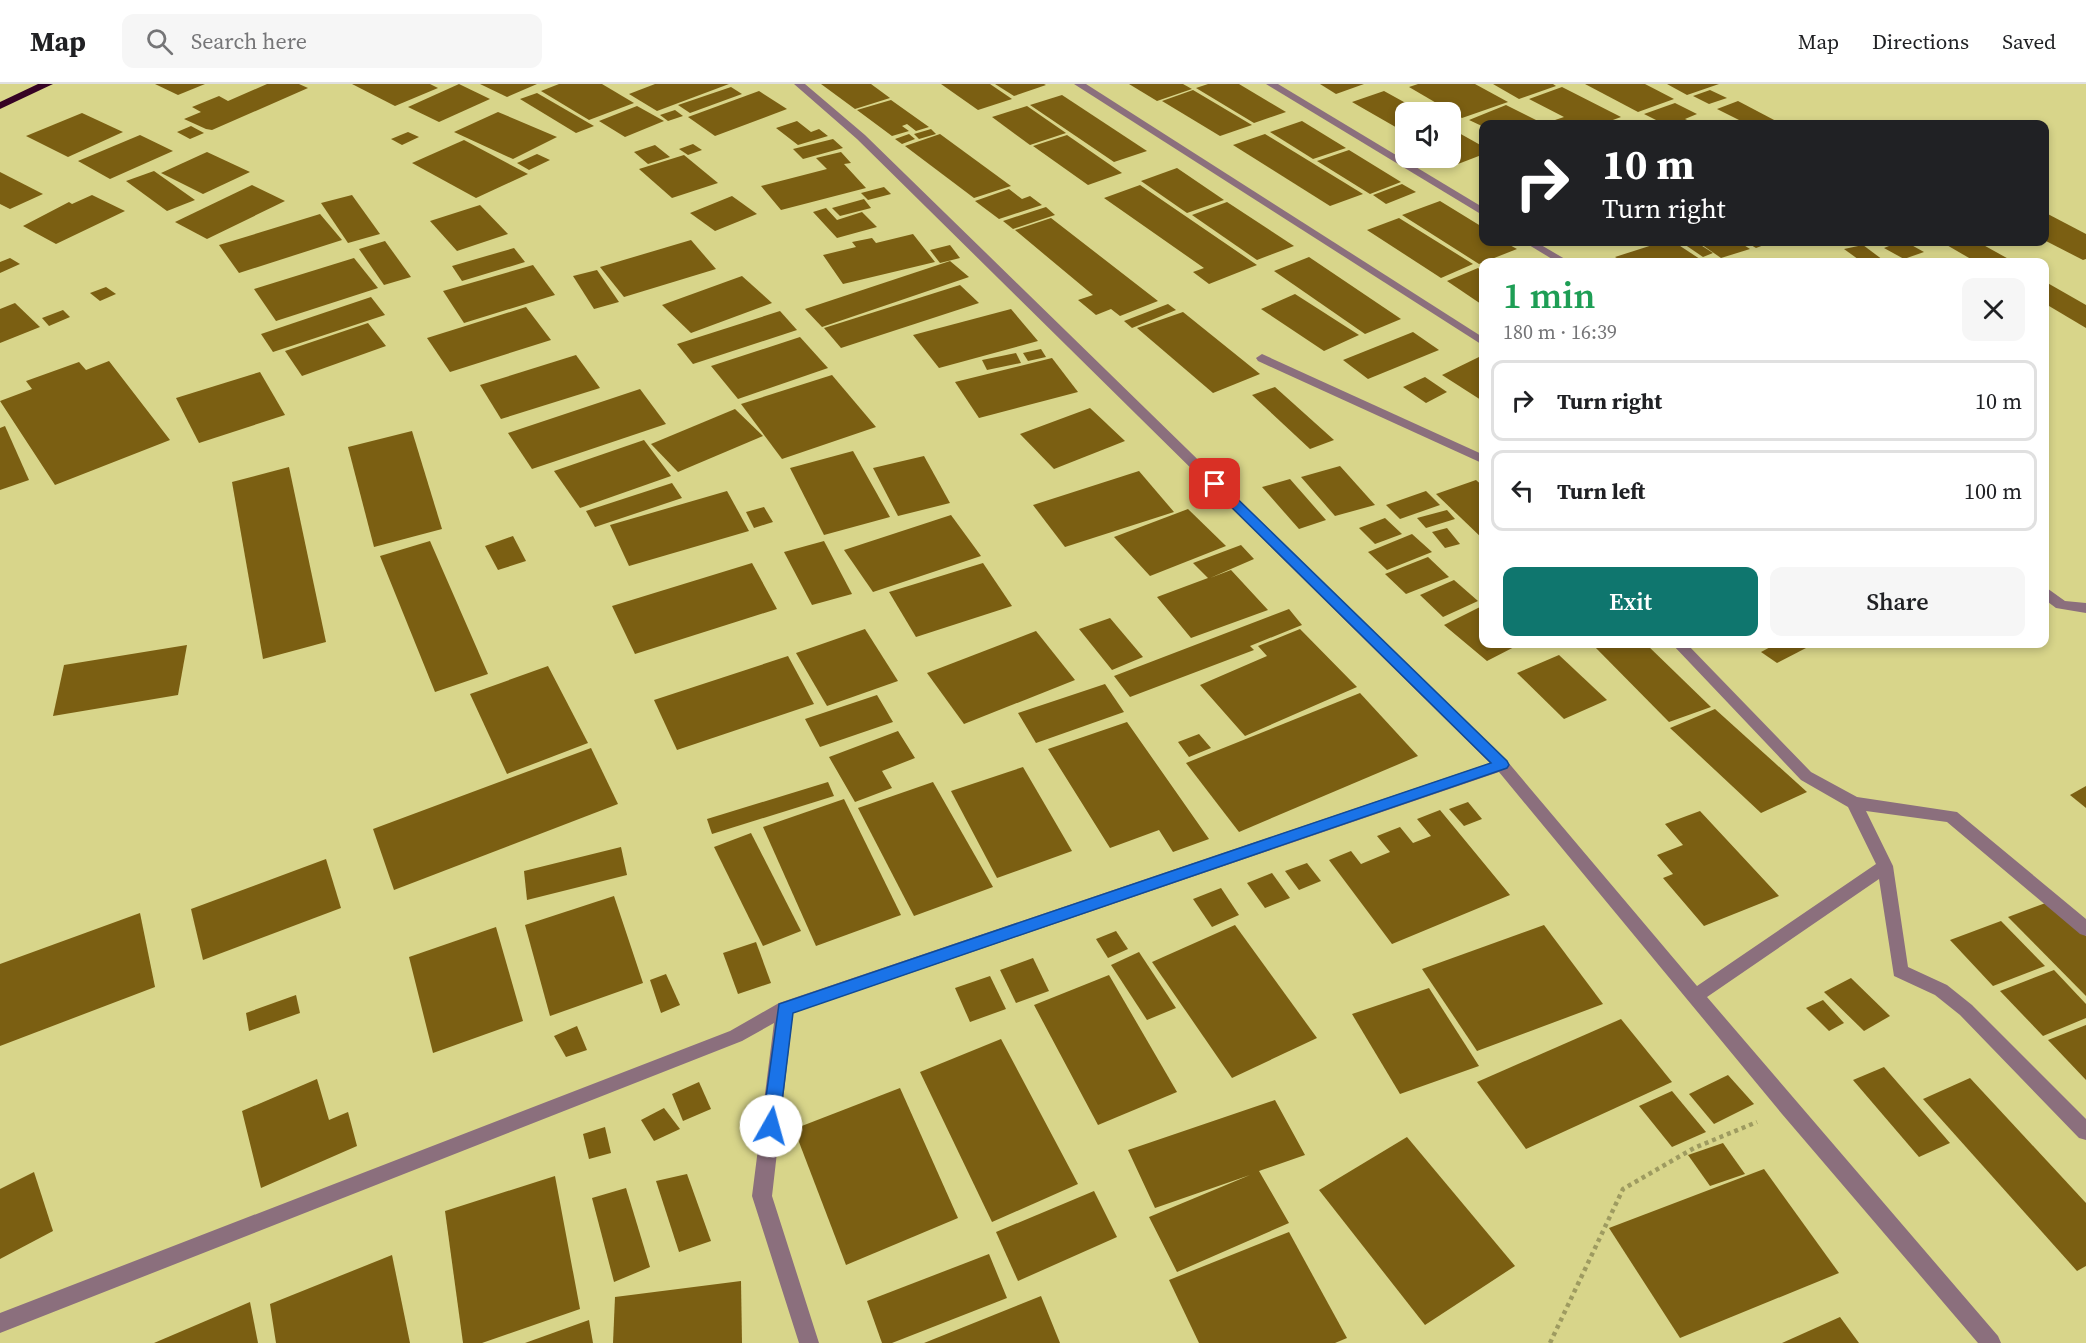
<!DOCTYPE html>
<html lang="en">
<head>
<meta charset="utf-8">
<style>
  :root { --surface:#fff; --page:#f6f6f6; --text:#202124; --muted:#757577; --line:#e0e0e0; --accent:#0f766e }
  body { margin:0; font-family:"Source Serif 4",serif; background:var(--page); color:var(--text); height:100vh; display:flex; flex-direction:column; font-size:22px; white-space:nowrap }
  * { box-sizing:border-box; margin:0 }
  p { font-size:20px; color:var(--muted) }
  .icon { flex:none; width:33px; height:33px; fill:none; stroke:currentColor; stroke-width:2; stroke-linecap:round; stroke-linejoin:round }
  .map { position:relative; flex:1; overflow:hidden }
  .panel { position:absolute; left:1479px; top:174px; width:570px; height:390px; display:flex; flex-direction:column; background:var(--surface); border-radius:12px; box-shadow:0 3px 9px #0003 }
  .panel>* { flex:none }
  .hud { position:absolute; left:1479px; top:36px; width:570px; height:126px; border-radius:12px; box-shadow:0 3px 9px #0003; background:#202124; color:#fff; overflow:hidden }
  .controls { position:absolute; left:1395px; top:18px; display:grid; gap:12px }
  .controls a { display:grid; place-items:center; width:66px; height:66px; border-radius:12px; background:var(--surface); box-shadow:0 3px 9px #0003; font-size:30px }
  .pin { position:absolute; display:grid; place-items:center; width:51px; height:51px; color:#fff; margin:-26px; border-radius:12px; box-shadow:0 3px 9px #0006 }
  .me { position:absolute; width:66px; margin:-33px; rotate:7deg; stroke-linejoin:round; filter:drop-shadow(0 0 4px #0008) }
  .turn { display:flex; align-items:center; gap:21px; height:126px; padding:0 24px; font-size:27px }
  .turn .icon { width:78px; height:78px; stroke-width:2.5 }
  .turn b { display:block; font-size:42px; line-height:51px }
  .round { display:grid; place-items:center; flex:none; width:63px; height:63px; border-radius:12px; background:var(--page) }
  .head { display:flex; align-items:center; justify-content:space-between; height:102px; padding:0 24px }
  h1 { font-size:36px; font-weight:600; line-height:45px; color:#1e9e55 }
  .primary-button { display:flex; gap:12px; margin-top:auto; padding:12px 24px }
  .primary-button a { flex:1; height:69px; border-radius:12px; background:var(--accent); color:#fff; font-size:24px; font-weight:600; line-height:69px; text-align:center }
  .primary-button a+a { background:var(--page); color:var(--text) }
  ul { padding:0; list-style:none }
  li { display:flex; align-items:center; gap:18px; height:81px; margin:0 12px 9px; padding:0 12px; border:3px solid var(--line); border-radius:12px }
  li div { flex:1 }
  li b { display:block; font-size:22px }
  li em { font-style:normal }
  header { display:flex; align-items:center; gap:36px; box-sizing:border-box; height:84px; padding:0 30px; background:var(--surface); border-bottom:2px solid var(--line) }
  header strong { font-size:28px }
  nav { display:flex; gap:33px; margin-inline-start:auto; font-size:21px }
  .search { width:420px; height:54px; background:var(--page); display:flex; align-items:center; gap:15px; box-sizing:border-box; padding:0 21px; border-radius:12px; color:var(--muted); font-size:22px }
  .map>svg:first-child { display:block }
  .building { fill:#7b5f12 }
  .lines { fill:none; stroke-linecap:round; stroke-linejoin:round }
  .path { stroke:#9e9b60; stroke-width:4.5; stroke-dasharray:4 4; stroke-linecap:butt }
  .minor { fill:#8b6f7d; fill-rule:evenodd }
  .highway { fill:#360324; fill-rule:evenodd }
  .route { fill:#1a73e8; stroke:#114b97; stroke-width:1.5 }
</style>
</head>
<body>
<header>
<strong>Map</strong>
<div class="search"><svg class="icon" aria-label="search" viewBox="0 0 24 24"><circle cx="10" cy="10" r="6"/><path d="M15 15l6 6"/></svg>Search here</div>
<nav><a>Map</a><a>Directions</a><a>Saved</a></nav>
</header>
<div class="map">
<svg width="2086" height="1259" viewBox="0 0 2086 1259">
  <rect width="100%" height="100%" fill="#d8d58a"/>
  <g class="building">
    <path d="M155,0H205L178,11Z"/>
    <path d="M267,0H299L308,4L212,46L206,45L184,35L201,28L192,23L219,12L228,17Z"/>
    <path d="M352,0H430L438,4L395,22Z"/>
    <path d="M459,0L490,15L439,38L408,23Z"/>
    <path d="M480,0H537L507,13Z"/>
    <path d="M559,0H602L634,19L589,36L541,7Z"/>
    <path d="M655,0H729L657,27L629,10Z"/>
    <path d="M821,0H871L890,14L855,25Z"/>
    <path d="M941,0H990L1012,15L978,26Z"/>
    <path d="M995,0H1044L1046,1L1014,12Z"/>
    <path d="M1129,0H1183L1192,5L1157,17Z"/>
    <path d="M1208,0H1239L1286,28L1254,39L1196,4Z"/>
    <path d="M1320,0H1364L1336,10Z"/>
    <path d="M1418,0H1475L1508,18L1462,34L1409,3Z"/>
    <path d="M1493,0H1553L1556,2L1519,15Z"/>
    <path d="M1585,0H1645L1674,15L1638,28Z"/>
    <path d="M1667,0H1719L1687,11Z"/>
    <path d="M731,3L742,10L690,29L678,21Z"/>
    <path d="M1562,3L1621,33L1602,40H1563L1555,36L1564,33L1529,15Z"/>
    <path d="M1193,6L1252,41L1220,52L1162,17Z"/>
    <path d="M1710,6L1727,14L1709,20L1693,12Z"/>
    <path d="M759,7L787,25L715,52L688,33Z"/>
    <path d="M1384,7L1422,28H1406V49L1352,18Z"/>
    <path d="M537,9L594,42L576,49L520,15Z"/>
    <path d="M1062,11L1147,67L1114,78L1030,21Z"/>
    <path d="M891,16L929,43L916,47L907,40L902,42L909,47L892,52L857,26Z"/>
    <path d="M1738,17L1776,37L1767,40H1747L1717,25Z"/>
    <path d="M1675,19L1697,30L1685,35L1696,40H1664L1644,30Z"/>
    <path d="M1506,21L1544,40H1484V43L1469,36Z"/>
    <path d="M637,22L664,37L625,53L599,37Z"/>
    <path d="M1027,22L1066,49L1030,61L992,33Z"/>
    <path d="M675,26L683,32L668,37L660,31Z"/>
    <path d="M498,28L557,53L513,75L454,48Z"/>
    <path d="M82,29L123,48L68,73L26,52Z"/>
    <path d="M797,37L811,48L819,45L828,52L798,61L776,44Z"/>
    <path d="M1302,37L1346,64L1313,75L1270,48Z"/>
    <path d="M191,42L204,49L190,55L177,48Z"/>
    <path d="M1450,44L1484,63V70L1458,80L1450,75Z"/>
    <path d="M931,45L936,50L919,55L914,50Z"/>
    <path d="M408,48L419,53L402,61L391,55Z"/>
    <path d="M909,50L915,55L902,60L895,55Z"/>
    <path d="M940,50L1011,102L974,114L905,62Z"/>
    <path d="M1265,50L1363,110L1330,122L1233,61Z"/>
    <path d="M140,51L173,67L110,95L78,77Z"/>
    <path d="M1067,51L1122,89L1088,101L1033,62Z"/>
    <path d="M833,55L843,64L803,75L793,65Z"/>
    <path d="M464,56L528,90L476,114L412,79Z"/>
    <path d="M693,60L702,66L688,71L679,65Z"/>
    <path d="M655,61L670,73L648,80L634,68Z"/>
    <path d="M1349,66L1401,98L1370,110L1317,77Z"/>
    <path d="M207,68L250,88L203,110L161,89Z"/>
    <path d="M841,68L851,79L844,80L866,104L781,126L761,102L827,85L816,74Z"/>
    <path d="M537,70L550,76L529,86L517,79Z"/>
    <path d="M684,71L718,99L672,114L639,85Z"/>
    <path d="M1177,84L1224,116L1187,129L1141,97Z"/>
    <path d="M154,87L195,116L167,127L126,97Z"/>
    <path d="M0,88L43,110L10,125L0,120Z"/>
    <path d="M1402,100L1416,108L1386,120L1373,111Z"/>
    <path d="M252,101L285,117L207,155L175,138Z"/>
    <path d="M1140,101L1257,181L1209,200L1193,188L1204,184L1104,114Z"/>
    <path d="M884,103L891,110L868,116L861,109Z"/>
    <path d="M1009,105L1022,115L1030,112L1042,121L999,135L975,117Z"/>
    <path d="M92,111L125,127L56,160L23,142L69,118L72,120Z"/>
    <path d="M352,111L380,150L348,159L321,119Z"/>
    <path d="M732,112L757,130L715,147L690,129Z"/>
    <path d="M864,115L871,124L840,132L832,124Z"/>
    <path d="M1440,117L1484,144V158H1504L1517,165L1479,180L1402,131Z"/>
    <path d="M1227,118L1294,162L1257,176L1192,131Z"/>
    <path d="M480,121L508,150L457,167L430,137Z"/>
    <path d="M1046,123L1055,131L1013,145L1003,137Z"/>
    <path d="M826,124L837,136L862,128L877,143L837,154L813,128Z"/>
    <path d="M2044,128L2086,150V175L2083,176L2044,156Z"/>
    <path d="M320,130L342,156L239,189L219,161Z"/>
    <path d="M1051,134L1158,217L1120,232L1111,225L1096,231L1078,216L1093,211L1015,146Z"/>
    <path d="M1399,134L1473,180L1441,194L1367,146Z"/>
    <path d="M913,150L935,178L843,200L823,171L856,163L852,158L872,154L876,159Z"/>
    <path d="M691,156L716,185L624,213L600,183Z"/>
    <path d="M385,157L411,193L384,201L359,165Z"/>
    <path d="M1662,158H1674L1703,177L1623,178L1615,173Z"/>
    <path d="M1681,158H1696L1713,169L1703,173Z"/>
    <path d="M1698,158H1739L1750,165L1721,174Z"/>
    <path d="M1746,158H1772L1756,164Z"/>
    <path d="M1899,158H1906L1924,168L1904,175L1884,164Z"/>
    <path d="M1952,158H1978L2014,178H1976L1945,160Z"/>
    <path d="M950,161L960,174L940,179L930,166Z"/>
    <path d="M1863,161L1883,176L1862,178L1844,165Z"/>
    <path d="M514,164L525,178L462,197L452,182Z"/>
    <path d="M1309,173L1401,235L1365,250L1274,187Z"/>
    <path d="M10,174L20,180L0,189V178Z"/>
    <path d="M354,174L378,204L276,237L254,205Z"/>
    <path d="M950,177L969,193L822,243L805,225Z"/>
    <path d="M533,181L555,211L464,239L443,207Z"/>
    <path d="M1478,184L1484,188V219L1481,220L1447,197Z"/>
    <path d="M597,186L619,218L594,225L573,192Z"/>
    <path d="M742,192L772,219L691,249L662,221Z"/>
    <path d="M2044,197L2086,221V244L2044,219Z"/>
    <path d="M960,201L979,219L841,264L824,244Z"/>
    <path d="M106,203L116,210L100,217L90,209Z"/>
    <path d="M1295,210L1359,251L1324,267L1261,225Z"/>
    <path d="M371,213L385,231L273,268L261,250Z"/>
    <path d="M15,219L40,243L0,259V225Z"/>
    <path d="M1168,220L1176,226L1132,244L1124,237Z"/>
    <path d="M526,223L551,256L450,288L427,254Z"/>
    <path d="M1011,225L1038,257L939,284L913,251Z"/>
    <path d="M63,226L70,233L49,242L42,234Z"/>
    <path d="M780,227L797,246L693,280L677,260Z"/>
    <path d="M1183,228L1260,290L1213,309L1137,244Z"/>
    <path d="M368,239L386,262L302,292L285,267Z"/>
    <path d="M1413,248L1439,266L1368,295L1343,276Z"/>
    <path d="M800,253L828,284L738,315L711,282Z"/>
    <path d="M1041,265L1046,273L1028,277L1023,269Z"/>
    <path d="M1016,269L1021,279L987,286L982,276Z"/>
    <path d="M576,271L600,304L501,335L480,301Z"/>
    <path d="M1479,273L1484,276V315L1481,316L1442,291Z"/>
    <path d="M1052,274L1078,308L979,334L955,298Z"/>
    <path d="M109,277L170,356L55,401L0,317L32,305L26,297L79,278L86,286Z"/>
    <path d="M260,288L285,331L199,359L176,314Z"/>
    <path d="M832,291L876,343L782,375L741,320Z"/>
    <path d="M1425,293L1447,308L1426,319L1403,303Z"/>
    <path d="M1275,303L1334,356L1310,365L1252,311Z"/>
    <path d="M640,305L666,340L532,385L508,349Z"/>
    <path d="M1090,324L1125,357L1054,385L1020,350Z"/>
    <path d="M735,325L763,352L678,388L651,360Z"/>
    <path d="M5,342L29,396L0,406V344Z"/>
    <path d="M412,347L442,445L374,463L348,363Z"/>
    <path d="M644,356L671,392L580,424L554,387Z"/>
    <path d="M853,367L890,433L824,451L790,384Z"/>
    <path d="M924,372L950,419L898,432L873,384Z"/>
    <path d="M1340,382L1375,421L1335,432L1301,393Z"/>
    <path d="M289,383L326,558L263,575L232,398Z"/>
    <path d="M1139,387L1174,428L1065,463L1033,421Z"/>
    <path d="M1290,395L1326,436L1299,445L1262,403Z"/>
    <path d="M1476,396L1484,403V456L1436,410Z"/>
    <path d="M672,399L682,414L595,443L586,427Z"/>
    <path d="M727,407L749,447L629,482L610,441Z"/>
    <path d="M1426,407L1440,421L1400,435L1386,421Z"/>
    <path d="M764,423L773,438L754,444L746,428Z"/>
    <path d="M1188,425L1226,462L1150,492L1114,453Z"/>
    <path d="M1447,426L1455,435L1426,444L1417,434Z"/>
    <path d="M951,431L981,472L873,508L844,466Z"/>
    <path d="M1385,434L1402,450L1375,460L1359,444Z"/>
    <path d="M1447,444L1460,460L1445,464L1432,448Z"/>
    <path d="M1412,450L1432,468L1387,486L1368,468Z"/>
    <path d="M513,452L526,477L498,486L485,462Z"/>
    <path d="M430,457L488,590L435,608L380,472Z"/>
    <path d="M824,457L852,510L812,521L784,468Z"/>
    <path d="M1241,461L1254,475L1210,494L1231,486L1268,526L1191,554L1157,513L1208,494L1193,479Z"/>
    <path d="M1428,473L1449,493L1406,510L1385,490Z"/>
    <path d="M752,479L777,525L635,570L612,522Z"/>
    <path d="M983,479L1012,522L916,553L889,508Z"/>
    <path d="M1454,496L1478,517L1443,533L1420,511Z"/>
    <path d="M1484,521V560H1520L1487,577L1444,541Z"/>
    <path d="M1289,525L1302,541L1250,562L1254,566L1130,613L1114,592Z"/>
    <path d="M1110,534L1143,573L1112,586L1079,545Z"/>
    <path d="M865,545L898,597L827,622L796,569Z"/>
    <path d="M1300,545L1357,603L1245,652L1200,601L1267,572L1258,562Z"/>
    <path d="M1036,547L1075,596L964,640L927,589Z"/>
    <path d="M1592,560H1646L1711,623L1669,638Z"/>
    <path d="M1776,560H1800L1806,564L1777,579L1761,568Z"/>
    <path d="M187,561L178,611L53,632L64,581Z"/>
    <path d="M1559,571L1607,616L1564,635L1517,589Z"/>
    <path d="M788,572L814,620L677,666L654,616Z"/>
    <path d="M548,582L588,659L507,690L470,610Z"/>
    <path d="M1105,600L1124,628L1036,659L1018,629Z"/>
    <path d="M1360,609L1418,672L1239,748L1186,679Z"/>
    <path d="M877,611L893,638L820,663L805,635Z"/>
    <path d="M1715,625L1807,708L1761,729L1670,644Z"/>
    <path d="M1127,638L1209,755L1173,768L1159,746L1110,764L1048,665Z"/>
    <path d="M898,647L915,674L882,687L892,704L855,718L829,673Z"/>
    <path d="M1199,650L1211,664L1189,673L1178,658Z"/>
    <path d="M591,664L618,720L394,806L373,745Z"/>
    <path d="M1023,683L1072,767L997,794L951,707Z"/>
    <path d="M828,698L834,712L712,750L707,735Z"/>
    <path d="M933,698L993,803L914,832L858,724Z"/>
    <path d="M2086,702V724L2070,711Z"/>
    <path d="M844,715L901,831L816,862L763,743Z"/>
    <path d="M1468,718L1482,735L1464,742L1449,725Z"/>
    <path d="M1440,726L1510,811L1392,860L1329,776L1351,767L1361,780L1390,768L1377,752L1400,743L1413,759L1431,752L1417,735Z"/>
    <path d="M1700,727L1779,812L1704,842L1663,794L1673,790L1657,771L1683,761L1665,740Z"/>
    <path d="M751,749L801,847L763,862L714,763Z"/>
    <path d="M621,763L627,791L527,816L524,787Z"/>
    <path d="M326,775L341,824L203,876L191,825Z"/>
    <path d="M1307,779L1321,797L1299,806L1285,787Z"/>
    <path d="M1272,789L1290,814L1265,824L1247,799Z"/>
    <path d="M1221,804L1239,831L1212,843L1193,815Z"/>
    <path d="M614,812L643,899L550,932L525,841Z"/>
    <path d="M2051,817L2086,852V912L2008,833Z"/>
    <path d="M140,829L155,903L0,962V880Z"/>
    <path d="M2001,837L2045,882L1993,902L1950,856Z"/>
    <path d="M1235,841L1317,954L1232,994L1152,878Z"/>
    <path d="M1544,841L1603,920L1477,967L1422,885Z"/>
    <path d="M496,843L523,937L433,969L409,873Z"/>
    <path d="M1116,847L1128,865L1108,874L1096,855Z"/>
    <path d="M756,858L771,899L738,910L723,869Z"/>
    <path d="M1139,868L1176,924L1147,936L1111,881Z"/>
    <path d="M1033,874L1049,907L1016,919L1000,886Z"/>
    <path d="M2054,886L2086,920V934L2043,952L2000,907Z"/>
    <path d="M666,890L680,921L661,929L650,896Z"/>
    <path d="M1109,891L1177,1008L1098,1041L1034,921Z"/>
    <path d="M990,892L1006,925L970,938L955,904Z"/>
    <path d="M1851,894L1890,932L1864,947L1824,908Z"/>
    <path d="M1429,904L1479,982L1400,1010L1352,930Z"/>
    <path d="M296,911L300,929L249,947L246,929Z"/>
    <path d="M1823,916L1844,939L1829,947L1806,924Z"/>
    <path d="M1621,935L1672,998L1526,1065L1477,998Z"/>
    <path d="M2086,941V996L2048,956Z"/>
    <path d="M577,942L587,966L566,973L554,952Z"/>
    <path d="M1001,955L1078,1100L992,1138L920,988Z"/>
    <path d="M1884,983L1950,1059L1919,1073L1853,996Z"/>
    <path d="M1728,991L1754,1020L1714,1040L1689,1010Z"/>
    <path d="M1970,994L2086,1119V1182L2077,1187L1923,1015Z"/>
    <path d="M317,995L329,1036L348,1028L357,1062L261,1104L242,1027Z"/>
    <path d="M699,998L711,1025L683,1037L672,1010Z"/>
    <path d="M900,1004L958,1134L846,1181L794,1045Z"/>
    <path d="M1672,1007L1706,1048L1672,1063L1639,1022Z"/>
    <path d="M1275,1016L1305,1071L1259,1087L1289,1139L1177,1188L1149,1133L1250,1091L1155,1124L1128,1066Z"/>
    <path d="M664,1024L680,1045L654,1057L641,1036Z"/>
    <path d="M605,1043L611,1069L589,1075L583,1050Z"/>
    <path d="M1407,1053L1515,1182L1425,1241L1319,1106Z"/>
    <path d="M1723,1059L1745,1090L1710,1102L1688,1071Z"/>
    <path d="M1764,1085L1839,1189L1680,1254L1609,1144Z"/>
    <path d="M34,1088L53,1147L0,1175V1105Z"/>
    <path d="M687,1090L711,1157L679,1168L656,1097Z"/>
    <path d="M555,1092L580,1225L482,1259H463L445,1127Z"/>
    <path d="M626,1104L650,1183L614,1198L592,1114Z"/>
    <path d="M1094,1107L1117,1153L1018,1197L996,1148Z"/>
    <path d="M1289,1148L1347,1254L1335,1259H1199L1169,1196Z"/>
    <path d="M989,1170L1007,1214L892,1259H882L867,1217Z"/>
    <path d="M392,1171L410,1259H276L270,1220Z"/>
    <path d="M741,1197L742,1259H613L615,1213Z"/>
    <path d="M1041,1212L1060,1259H924Z"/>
    <path d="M250,1218L258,1259H154Z"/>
    <path d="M1840,1233L1859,1259H1782Z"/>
    <path d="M589,1236L593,1259H525Z"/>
  </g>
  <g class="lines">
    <path class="path" d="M1550,1259L1623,1105L1694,1064L1757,1038"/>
    <g class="minor">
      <path d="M794,0H805L865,51L1507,677L1697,902L1876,780L1848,723L1801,696L1672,560H1687L1811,688L1857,713L1957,728L2086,835V852L2080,850L1947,738L1866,727L1893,782L1908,883L1947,901L1972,921L2086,1035V1056L2079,1054L1960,931L1935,911L1894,892L1879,795L1707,913L1998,1252L2001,1259H1978L1782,1030L1499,688L793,929L772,1112L819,1259H799L752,1112L774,939L742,957L0,1249V1229L730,947L779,919L1490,679L857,55Z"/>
      <path d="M1074,0H1086L1484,254V262Z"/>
      <path d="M1266,0H1278L1484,124V132Z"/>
      <path d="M1524,158H1536L1570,178H1557Z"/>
      <path d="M1262,270L1484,371V380L1258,277L1256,274Z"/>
      <path d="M2044,502L2065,517L2086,519V529L2056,524L2044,515Z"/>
    </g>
    <path class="highway" d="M38,0H53L0,25V18Z"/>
  </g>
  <path class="route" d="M1215,396L1219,397L1507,677L1509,681L1507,684L793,929L779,1042L777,1047L771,1049L765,1047L762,1042L779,920L1491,679L1211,403L1209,400Z"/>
</svg>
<div class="controls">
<a><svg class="icon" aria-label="sound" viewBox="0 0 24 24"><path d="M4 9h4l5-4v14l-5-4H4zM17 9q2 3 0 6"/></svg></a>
</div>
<div class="pin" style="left:1215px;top:400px;background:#d93025"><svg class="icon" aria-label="arrive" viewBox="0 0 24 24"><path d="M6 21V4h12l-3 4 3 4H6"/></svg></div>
<svg class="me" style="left:771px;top:1042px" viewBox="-20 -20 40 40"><circle r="19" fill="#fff"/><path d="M0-13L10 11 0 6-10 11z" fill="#1a73e8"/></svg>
<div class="hud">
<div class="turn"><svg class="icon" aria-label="right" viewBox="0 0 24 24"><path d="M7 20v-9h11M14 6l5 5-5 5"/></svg><div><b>10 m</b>Turn right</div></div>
</div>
<section class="panel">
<div class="head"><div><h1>1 min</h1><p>180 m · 16:39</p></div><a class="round"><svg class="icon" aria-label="close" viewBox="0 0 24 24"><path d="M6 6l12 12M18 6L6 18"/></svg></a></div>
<ul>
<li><svg class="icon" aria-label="right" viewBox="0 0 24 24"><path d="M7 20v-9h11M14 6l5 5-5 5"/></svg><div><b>Turn right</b></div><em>10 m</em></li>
<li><svg class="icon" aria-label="left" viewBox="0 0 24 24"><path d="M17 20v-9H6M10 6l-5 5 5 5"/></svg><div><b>Turn left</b></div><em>100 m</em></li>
</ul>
<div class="primary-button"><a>Exit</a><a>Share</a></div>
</section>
</div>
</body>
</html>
